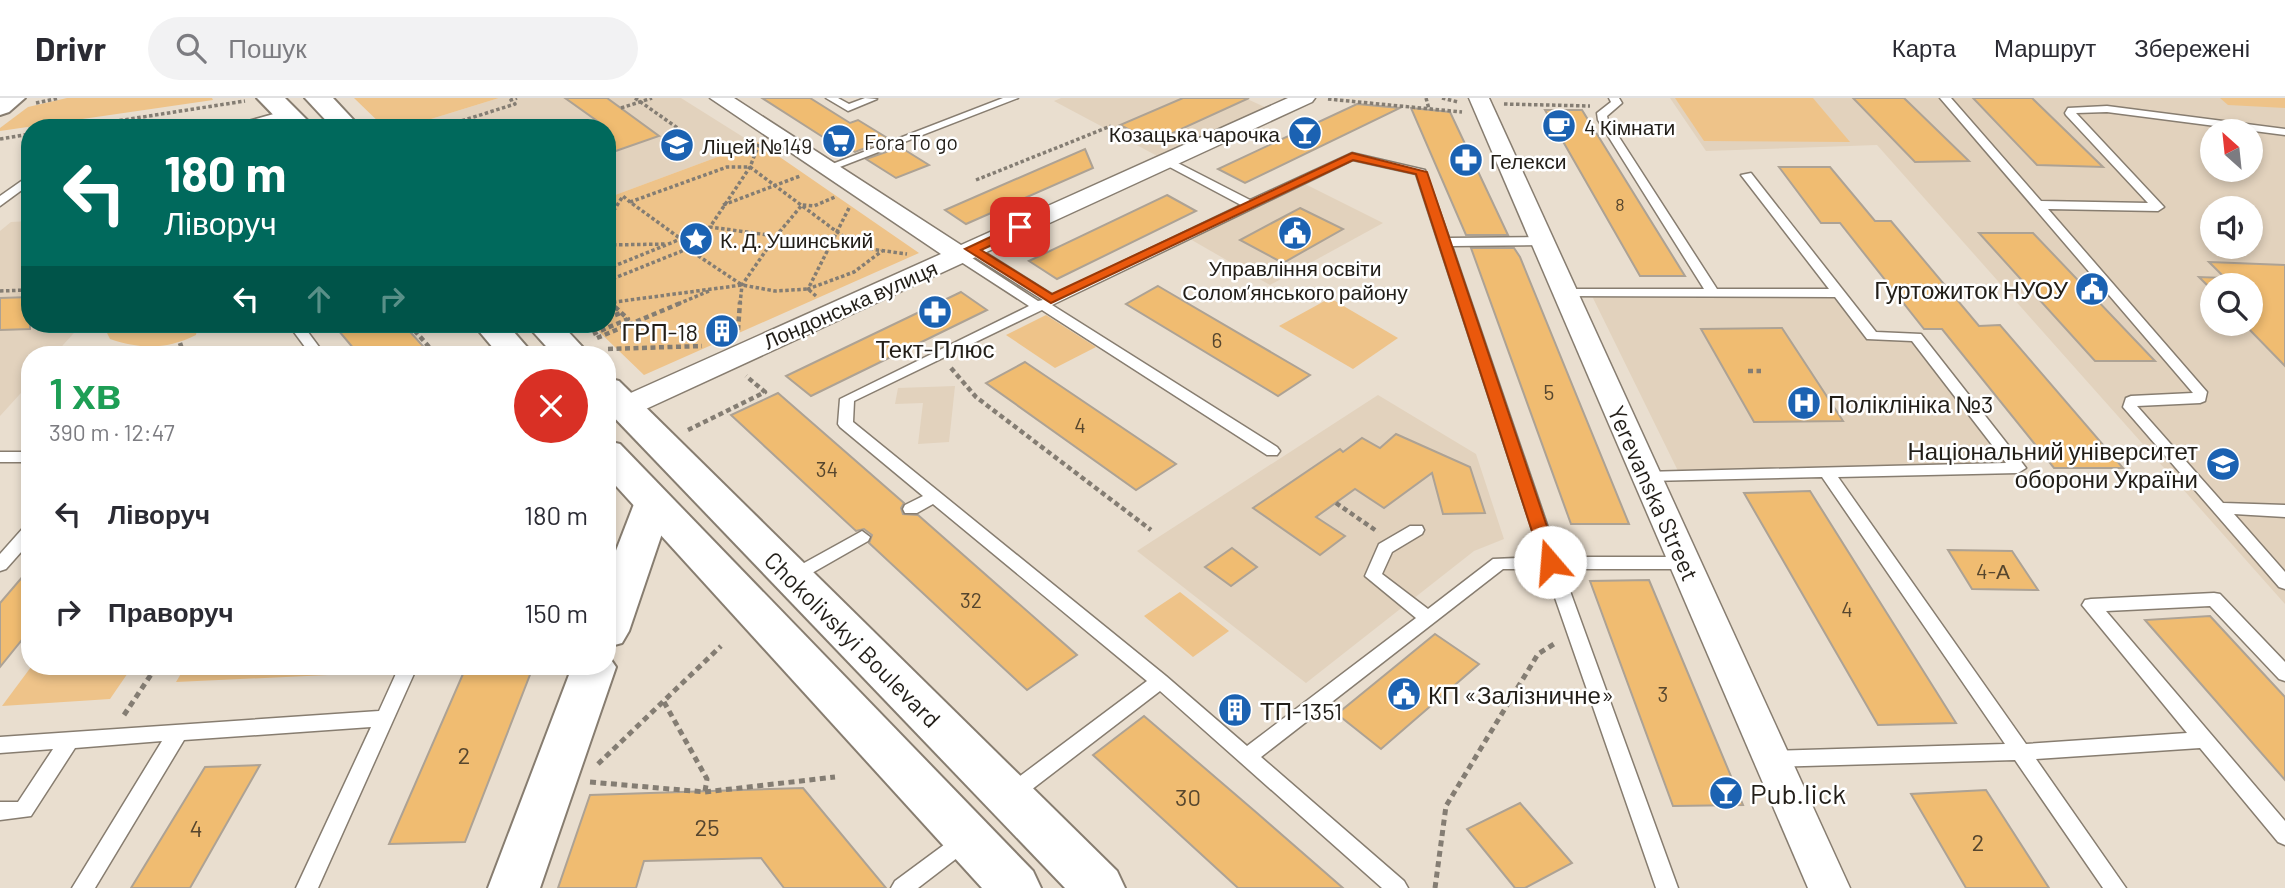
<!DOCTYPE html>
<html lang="uk">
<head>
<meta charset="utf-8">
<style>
  :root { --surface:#fff; --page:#f2f2f3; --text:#2b2b33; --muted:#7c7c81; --line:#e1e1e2 }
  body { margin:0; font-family:Barlow,sans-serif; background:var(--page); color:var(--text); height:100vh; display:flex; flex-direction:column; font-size:26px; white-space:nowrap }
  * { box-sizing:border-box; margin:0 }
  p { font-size:23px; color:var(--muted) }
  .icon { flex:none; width:38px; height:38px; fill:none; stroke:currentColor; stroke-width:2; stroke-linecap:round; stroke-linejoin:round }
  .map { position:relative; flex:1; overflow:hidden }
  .drawer { position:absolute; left:21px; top:248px; width:595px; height:329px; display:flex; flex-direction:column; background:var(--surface); border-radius:28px; box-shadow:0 4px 10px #0003 }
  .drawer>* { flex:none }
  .hud { position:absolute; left:21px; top:21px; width:595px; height:214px; border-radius:28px; box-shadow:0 4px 10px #0003; background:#00695c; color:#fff; overflow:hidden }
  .needle { width:46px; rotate:333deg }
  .tools { position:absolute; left:2200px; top:21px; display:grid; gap:14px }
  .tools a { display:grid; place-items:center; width:63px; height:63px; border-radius:50%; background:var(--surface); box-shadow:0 4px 10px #0003; font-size:35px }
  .pin { position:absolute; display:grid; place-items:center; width:60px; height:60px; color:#fff; margin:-30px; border-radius:14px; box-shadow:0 4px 10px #0006 }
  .me { position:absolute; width:77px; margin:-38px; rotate:342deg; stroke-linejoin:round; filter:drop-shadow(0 0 5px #0008) }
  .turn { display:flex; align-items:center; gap:24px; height:147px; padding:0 28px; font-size:32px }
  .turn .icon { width:91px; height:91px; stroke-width:2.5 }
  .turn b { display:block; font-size:49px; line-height:60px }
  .lanes { display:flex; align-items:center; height:66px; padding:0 28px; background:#0003; justify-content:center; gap:35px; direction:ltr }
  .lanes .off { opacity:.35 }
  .round { display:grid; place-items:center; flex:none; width:74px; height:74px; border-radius:37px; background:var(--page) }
  .headline { display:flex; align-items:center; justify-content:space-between; height:119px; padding:0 28px }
  h1 { font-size:42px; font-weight:600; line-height:52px; color:#1e9e55 }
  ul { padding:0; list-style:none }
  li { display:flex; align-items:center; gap:21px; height:98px; padding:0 28px }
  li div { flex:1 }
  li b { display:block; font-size:26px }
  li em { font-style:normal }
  header { display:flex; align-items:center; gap:42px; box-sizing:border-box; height:98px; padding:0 35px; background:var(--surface); border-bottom:2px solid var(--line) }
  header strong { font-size:33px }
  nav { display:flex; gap:38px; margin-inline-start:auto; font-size:24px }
  .search { width:490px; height:63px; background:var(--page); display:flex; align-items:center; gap:18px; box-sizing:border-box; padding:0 24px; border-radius:38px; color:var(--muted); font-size:26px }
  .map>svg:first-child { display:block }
  .built { fill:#e2d2bd; fill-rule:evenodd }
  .green { fill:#eec389 }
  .building { fill:#f0bc71; stroke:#ada294; stroke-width:2 }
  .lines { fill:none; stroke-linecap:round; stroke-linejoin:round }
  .service-casing { stroke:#877d70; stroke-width:3 }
  .minor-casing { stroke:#877d70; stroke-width:3 }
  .tertiary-casing { stroke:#877d70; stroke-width:4 }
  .primary-casing { stroke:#877d70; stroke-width:4 }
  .path-far2 { stroke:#847d73; stroke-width:3.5; stroke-dasharray:3.5 2.5; stroke-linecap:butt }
  .path-far1 { stroke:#847d73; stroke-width:4.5; stroke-dasharray:5 3.5; stroke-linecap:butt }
  .path { stroke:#847d73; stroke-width:5; stroke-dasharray:6 4.5; stroke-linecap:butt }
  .service { fill:#fff; fill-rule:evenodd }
  .minor { fill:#fff; fill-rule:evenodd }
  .tertiary { fill:#fff; fill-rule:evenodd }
  .primary { fill:#fff; fill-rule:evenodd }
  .route { fill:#ea580c; stroke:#983908; stroke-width:2 }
  .labels { text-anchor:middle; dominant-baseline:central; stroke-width:5; stroke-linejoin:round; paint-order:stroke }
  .far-number-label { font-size:18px; fill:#56462e }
  .far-poi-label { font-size:21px; fill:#221e18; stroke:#fff; text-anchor:start }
  .far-street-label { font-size:21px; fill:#221e18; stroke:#fff }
  .number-label { font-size:21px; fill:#56462e }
  .poi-label { font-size:24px; fill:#221e18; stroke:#fff; text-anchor:end }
  .street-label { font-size:24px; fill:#221e18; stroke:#fff }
  .near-number-label { font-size:24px; fill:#56462e }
  .near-poi-label { font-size:28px; fill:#221e18; stroke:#fff; text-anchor:start }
</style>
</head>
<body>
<header>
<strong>Drivr</strong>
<div class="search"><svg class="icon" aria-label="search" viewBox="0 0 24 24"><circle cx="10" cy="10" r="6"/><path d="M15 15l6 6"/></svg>Пошук</div>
<nav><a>Карта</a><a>Маршрут</a><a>Збережені</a></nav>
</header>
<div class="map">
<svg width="2285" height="790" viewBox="0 0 2285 790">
  <rect width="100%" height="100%" fill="#e9decf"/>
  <g class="built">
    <path d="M499,0H681L751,44L742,50L607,100V30H402Z"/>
    <path d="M1061,0H1245L1269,11L1161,60L1054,3Z"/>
    <path d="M1670,0H2285V506L1877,47L1706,53ZM2212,33H2250V72H2212ZM2212,110H2250V149H2212ZM2212,187H2250V226H2212Z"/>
    <path d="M1303,85L1383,125L1270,187L1190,141Z"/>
    <path d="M30,123V226H82L54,257H30V285L0,318V133L11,124Z"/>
    <path d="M1834,197L1870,240L1913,241L2013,368L1679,375L1592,198Z"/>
    <path d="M955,288L949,344L918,346L923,305L895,306L898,290Z"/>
    <path d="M1378,297L1476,356L1504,441L1474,453L1306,585L1137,453Z"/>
  </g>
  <g class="green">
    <path d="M67,0H212L213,2L0,33V30L28,9Z"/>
    <path d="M354,0H499L402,30H385Z"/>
    <path d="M1675,0H1813L1850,44L1704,43Z"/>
    <path d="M2220,0H2285V10L2228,7Z"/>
    <path d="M758,44L919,155L644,277L591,226H607V100Z"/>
    <path d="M1330,200L1398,240L1353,271L1279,228Z"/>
    <path d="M1046,217L1096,249L1055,270L1006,237Z"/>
    <path d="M127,226H147L152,229L186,226L197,230L196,237C166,252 140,251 110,241L107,235Z"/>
    <path d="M1180,494L1229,533L1193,559L1144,518Z"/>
    <path d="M31,569H132L110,601L2,608Z"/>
    <path d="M185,569H333L328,577L176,584Z"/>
  </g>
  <g class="building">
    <path d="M565,0H607L659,38L607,56V30Z"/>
    <path d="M762,0H810L850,25L858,22L889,41L855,54L845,48L840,50Z"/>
    <path d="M1183,0H1249L1153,44L1120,27Z"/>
    <path d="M1853,0H1904L1969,63L1915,64Z"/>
    <path d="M1973,0H2032L2103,69L2037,67Z"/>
    <path d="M1357,6L1400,10L1245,85L1218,71Z"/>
    <path d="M1411,10L1450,14L1508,137H1466Z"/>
    <path d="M1545,12H1582L1685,178H1640Z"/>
    <path d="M900,49L929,67L896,80L866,61Z"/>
    <path d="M1085,51L1093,70L966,126L945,112Z"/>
    <path d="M1779,69H1830L1875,123H1891L1979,228L2000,227L2123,370H2054L1942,231H1924L1840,125H1821Z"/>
    <path d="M1167,97L1196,113L1057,181L1029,163Z"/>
    <path d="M1300,110L1343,131L1283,165L1240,142Z"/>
    <path d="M1979,135H2033L2155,263H2095Z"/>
    <path d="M1471,150H1514L1520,159L1629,426H1571Z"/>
    <path d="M2209,164L2285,167V268L2244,226H2250V187H2212V192L2199,179L2225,180Z"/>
    <path d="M1158,188L1310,277L1278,298L1126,206Z"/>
    <path d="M961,194L987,212L811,298L786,278Z"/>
    <path d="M30,199V231L0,232V200Z"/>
    <path d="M333,226H403L431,257H359Z"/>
    <path d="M1782,230L1843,323L1754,324L1701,231Z"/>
    <path d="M1025,264L1176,366L1136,392L986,285Z"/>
    <path d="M778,295L904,405L901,410L903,416L918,417L1077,557L1027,592L869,445L872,437L864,431L856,433L731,317Z"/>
    <path d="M1396,336L1470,369L1485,415L1443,416L1432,375L1384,410L1355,391L1316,419L1345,438L1320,457L1253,410L1340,351L1343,354L1362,340L1380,350Z"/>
    <path d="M1810,393L1956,625L1878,627L1744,395Z"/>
    <path d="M1232,450L1257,469L1231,488L1205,469Z"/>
    <path d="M1948,452L2012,453L2038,492L1972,491Z"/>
    <path d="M30,470V532L0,569V505Z"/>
    <path d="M1649,482L1743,707L1673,708L1590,483Z"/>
    <path d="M2210,518L2285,599V682L2145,522Z"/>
    <path d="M1435,536L1479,566L1381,651L1337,616Z"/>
    <path d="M466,569H533L465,744L389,746Z"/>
    <path d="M1144,618L1257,715L1343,790H1238L1093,657Z"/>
    <path d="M260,667L190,790H131L205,669Z"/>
    <path d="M803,690L886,790H784L761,760L644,763L636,790H558L590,697Z"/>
    <path d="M1986,692L2049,790H1966L1911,696Z"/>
    <path d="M1520,705L1572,765L1525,790H1515L1467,731Z"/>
  </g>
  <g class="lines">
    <g class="service-casing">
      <g id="service">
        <path d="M826,0H838L849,6L865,0L877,1L848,13Z"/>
        <path d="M1003,0H1018L832,72L822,70Z"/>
        <path d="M1609,0H1619L1622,5L1607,18L1608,22L1717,191H1829L1741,77L1751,75L1876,234L1921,236L2023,366L2026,370L2018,375L1838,379L2026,646L2187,635L2082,507L2085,502L2091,501L2214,495L2220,496L2285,564V583L2279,581L2210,508L2106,513L2285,723V747L2278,744L2200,650L2036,661L2126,790H2103L2015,662L1772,669L1765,667L1762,661L1765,655L1772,653L2005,646L1822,379L1648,383L1643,382L1640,378L1643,374L2006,365L1912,243L1867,241L1835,199L1558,198V192L1563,191H1704L1598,22L1597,15L1611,4Z"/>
        <path d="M1940,0H1951L2041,103L2148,105L2066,17L2065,15L2068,10L2107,8L2285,31V37L2107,14L2076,15L2164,109L2158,113L2048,111L2207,294L2205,303L2200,305L2137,308L2223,405L2285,407V419L2234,416L2285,474V491L2279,489L2123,309L2126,300L2131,298L2193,295Z"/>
        <path d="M288,12L293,15L292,17L242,30H223Z"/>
        <path d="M1352,55L1425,72L1449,140L1541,139L1547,143L1541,147L1452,148L1558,459H1686L1692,461L1694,465L1692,469L1686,471H1562L1678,790H1656L1545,471H1503L1261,659L1404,783L1408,790H1382L1160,593L1018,702L1011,704L1004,702L1001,696L1004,690L1147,583L933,406L917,415H905L903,411L905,407L923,398L840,329L838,326L840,301L1029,208L955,160V154H963L1038,203L1043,202L967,154V148H975L1053,197L1241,107L1164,66V62H1172L1250,102ZM1353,62L1416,76L1541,459L1493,461L1428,511L1382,476L1392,454L1422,436L1424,432L1422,428H1410L1379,446L1365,478L1416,520L1247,648L1166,578L853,324L854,303L1042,212L1267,357H1277L1280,353L1277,349L1052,207Z"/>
        <path d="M30,77V86L0,108V98Z"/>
        <path d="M288,226H302L325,257H311Z"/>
        <rect x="0" y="354" width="30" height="10"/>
        <path d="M30,427V444L6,471L0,473V456L24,429Z"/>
        <path d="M862,433L870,439L868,443L798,483H786L784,479L786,475Z"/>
        <path d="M399,569H417L318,790H296L371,629L184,642L95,790H72L162,643L75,650L31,718L0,722V704H18L53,651L0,655V639L379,613Z"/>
        <path d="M967,732L974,735L977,741L974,747L918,790H891L895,783L960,735Z"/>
      </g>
    </g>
    <g class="minor-casing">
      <g id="minor">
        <path d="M710,0H734L961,147L1288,0H1315L1312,4L635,316L625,318L615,316L610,309L615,302L941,156Z"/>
        <path d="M1469,0H1489L1850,790H1808Z"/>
      </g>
    </g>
    <g class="tertiary-casing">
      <g id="tertiary">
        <path d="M0,0H25L9,14L0,17Z"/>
        <path d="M653,393L667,397L672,406L629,533L622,545L607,549V476L634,406L639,397Z"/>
        <path d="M607,556L616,569L540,790H488L572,569H607Z"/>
      </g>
    </g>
    <g class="primary-casing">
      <g id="primary">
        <path d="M257,0H285L315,30H286Z"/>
        <path d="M305,0H333L361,30H333Z"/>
        <path d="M473,226H507L534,257H499Z"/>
        <path d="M526,226H561L590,257H554Z"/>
        <path d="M607,280L619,283L1117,773L1125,790H1065L607,312Z"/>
        <path d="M607,343L620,346L1033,773L1041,790H982L607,378Z"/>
      </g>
    </g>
    <g class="path-far2">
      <path d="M635,0L679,31"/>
      <path d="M1426,0L1429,11"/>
      <path d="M1442,0L1458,4"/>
      <path d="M1328,1L1462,14"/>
      <path d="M36,5L59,0"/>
      <path d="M1504,6L1590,8"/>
      <path d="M621,10L652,0"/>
      <path d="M72,30L245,3"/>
      <path d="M439,30L515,6L511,2L517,0"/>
      <path d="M0,41L30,36"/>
      <path d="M759,46L750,69L710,129L907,156"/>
      <path d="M976,82L1111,28"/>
      <path d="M723,107L800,78"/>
      <path d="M849,110L808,191L854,174L882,153"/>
      <path d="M607,123L623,98L630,104"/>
      <path d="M607,147L666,146"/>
      <path d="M688,151L742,187"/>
      <path d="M607,171L710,129"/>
      <path d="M607,183L692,149L630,104L727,69H750L856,148"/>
      <path d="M0,193L26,192L30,188"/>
      <path d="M607,205L742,187L775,193L808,191L816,198"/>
      <path d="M678,206L709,193"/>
      <path d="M740,206L742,187L776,138L802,107L814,108L835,99"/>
    </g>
    <g class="path-far1">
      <path d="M607,205L614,204"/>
      <path d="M607,220L621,215"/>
      <path d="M409,226L436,257"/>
      <path d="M738,232L740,204"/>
      <path d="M593,236L628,221L614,208L607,211"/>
      <path d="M597,240L683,204"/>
      <path d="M180,245L184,257"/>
      <path d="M608,251L702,248"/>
      <path d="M951,270L976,299L1151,432"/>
      <path d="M1748,273H1761"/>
      <path d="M688,332L765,294L746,278"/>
      <path d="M1336,405L1378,434"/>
    </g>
    <g class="path">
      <path d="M664,604L707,681L705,693"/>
      <path d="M124,617L156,569"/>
      <path d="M598,666L721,548"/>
      <path d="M590,684L705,694L835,679"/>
      <path d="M1435,790L1446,708L1538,556L1557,544"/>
    </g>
    <use href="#service" class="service"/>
    <use href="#minor" class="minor"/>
    <use href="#tertiary" class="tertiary"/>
    <use href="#primary" class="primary"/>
  </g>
  <path class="route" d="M1352,55L1427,74L1559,464L1556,468H1545L1542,464L1416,76L1353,62L1051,205L965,151L1016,127H1025V132L981,152L1052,196Z"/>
  <defs>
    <g id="cafe-disc" transform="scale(1.75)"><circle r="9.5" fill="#1b62b2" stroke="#fff"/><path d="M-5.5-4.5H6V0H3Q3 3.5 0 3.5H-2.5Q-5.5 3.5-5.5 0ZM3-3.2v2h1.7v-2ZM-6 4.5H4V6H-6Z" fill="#fff"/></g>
    <g id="bar-disc" transform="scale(1.75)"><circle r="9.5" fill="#1b62b2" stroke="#fff"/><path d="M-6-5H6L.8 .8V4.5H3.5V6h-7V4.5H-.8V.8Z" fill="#fff"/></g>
    <g id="supermarket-disc" transform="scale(1.75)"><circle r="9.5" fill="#1b62b2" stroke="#fff"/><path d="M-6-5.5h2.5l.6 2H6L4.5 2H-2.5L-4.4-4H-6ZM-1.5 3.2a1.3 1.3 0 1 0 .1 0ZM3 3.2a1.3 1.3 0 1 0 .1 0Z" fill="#fff"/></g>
    <g id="school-disc" transform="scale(1.75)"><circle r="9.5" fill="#1b62b2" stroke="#fff"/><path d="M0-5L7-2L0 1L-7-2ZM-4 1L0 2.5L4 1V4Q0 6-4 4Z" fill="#fff"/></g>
    <g id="pharmacy-disc" transform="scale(1.75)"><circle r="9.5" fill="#1b62b2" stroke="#fff"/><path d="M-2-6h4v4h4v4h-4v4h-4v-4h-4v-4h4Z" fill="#fff"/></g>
    <g id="civic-disc" transform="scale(1.75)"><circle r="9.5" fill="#1b62b2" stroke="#fff"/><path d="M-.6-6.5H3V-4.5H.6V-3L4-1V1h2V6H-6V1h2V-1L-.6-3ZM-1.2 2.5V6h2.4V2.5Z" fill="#fff"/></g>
    <g id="sight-disc" transform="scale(1.75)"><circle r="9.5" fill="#1b62b2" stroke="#fff"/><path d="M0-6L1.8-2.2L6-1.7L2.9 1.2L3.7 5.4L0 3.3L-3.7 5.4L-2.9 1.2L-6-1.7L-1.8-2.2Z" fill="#fff"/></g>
    <g id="building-disc" transform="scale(1.75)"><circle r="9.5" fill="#1b62b2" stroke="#fff"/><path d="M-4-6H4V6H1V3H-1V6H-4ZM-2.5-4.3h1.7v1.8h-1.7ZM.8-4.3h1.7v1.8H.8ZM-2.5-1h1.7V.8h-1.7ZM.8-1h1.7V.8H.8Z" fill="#fff"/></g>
    <g id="hospital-disc" transform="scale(1.75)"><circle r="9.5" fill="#1b62b2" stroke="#fff"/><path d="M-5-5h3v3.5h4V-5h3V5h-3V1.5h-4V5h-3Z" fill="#fff"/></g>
    <g id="university-disc" transform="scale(1.75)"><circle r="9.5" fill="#1b62b2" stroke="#fff"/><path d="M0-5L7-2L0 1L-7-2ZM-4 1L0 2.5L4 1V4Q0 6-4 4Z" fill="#fff"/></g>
  </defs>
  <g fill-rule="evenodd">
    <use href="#cafe-disc" x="1559" y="28"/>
    <use href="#bar-disc" x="1305" y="35"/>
    <use href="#supermarket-disc" x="839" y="43"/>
    <use href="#school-disc" x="677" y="47"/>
    <use href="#pharmacy-disc" x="1466" y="62"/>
    <use href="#civic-disc" x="1295" y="135"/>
    <use href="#sight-disc" x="696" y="141"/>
    <use href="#civic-disc" x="2092" y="191"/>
    <use href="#pharmacy-disc" x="935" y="214"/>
    <use href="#building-disc" x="722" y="233"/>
    <use href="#hospital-disc" x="1804" y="305"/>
    <use href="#university-disc" x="2223" y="366"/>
    <use href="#civic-disc" x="1404" y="596"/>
    <use href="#building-disc" x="1235" y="612"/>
    <use href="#bar-disc" x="1726" y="695"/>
  </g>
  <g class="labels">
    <g class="far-number-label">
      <text x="1620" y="106">8</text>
    </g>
    <g class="far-poi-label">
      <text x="1584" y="28">4 Кімнати</text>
      <text x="1280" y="35" text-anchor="end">Козацька чарочка</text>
      <text x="864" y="43">Fora To go</text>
      <text x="702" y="47">Ліцей №149</text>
      <text x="1490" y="62">Гелекси</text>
      <text x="720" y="141">К. Д. Ушинський</text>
      <text x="1295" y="169" text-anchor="middle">Управління освіти<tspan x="1295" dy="24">Солом’янського району</tspan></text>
    </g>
    <g class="far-street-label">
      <text transform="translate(850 206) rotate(-24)">Лондонська вулиця</text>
    </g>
    <g class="number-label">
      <text x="1217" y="241">6</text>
      <text x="1549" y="293">5</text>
      <text x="1080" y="326">4</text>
      <text x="827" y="370">34</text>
      <text x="1993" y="472">4-А</text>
      <text x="971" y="501">32</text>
      <text x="1847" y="510">4</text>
      <text x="1663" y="595">3</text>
    </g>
    <g class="poi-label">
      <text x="2068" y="191">Гуртожиток НУОУ</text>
      <text x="698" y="233">ГРП-18</text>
      <text x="935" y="250" text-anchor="middle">Тект-Плюс</text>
      <text x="1828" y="305" text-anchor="start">Поліклініка №3</text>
      <text x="2198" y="352">Національний університет<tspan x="2198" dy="28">оборони України</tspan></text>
      <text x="1428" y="596" text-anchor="start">КП «Залізничне»</text>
      <text x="1260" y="612" text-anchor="start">ТП-1351</text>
    </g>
    <g class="street-label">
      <text transform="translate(1654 395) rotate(66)">Yerevanska Street</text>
      <text transform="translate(853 541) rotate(45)">Chokolivskyi Boulevard</text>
    </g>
    <g class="near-number-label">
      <text x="464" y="656">2</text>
      <text x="1188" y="698">30</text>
      <text x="707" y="728">25</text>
      <text x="196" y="729">4</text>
      <text x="1978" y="743">2</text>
    </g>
    <g class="near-poi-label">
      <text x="1750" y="695">Pub.lick</text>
    </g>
  </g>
</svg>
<div class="tools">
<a><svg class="needle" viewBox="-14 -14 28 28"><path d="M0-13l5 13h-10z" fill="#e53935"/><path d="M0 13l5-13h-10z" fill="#7c7c81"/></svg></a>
<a><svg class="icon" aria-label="sound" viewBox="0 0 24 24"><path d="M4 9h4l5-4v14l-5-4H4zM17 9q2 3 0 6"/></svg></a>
<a><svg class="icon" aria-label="search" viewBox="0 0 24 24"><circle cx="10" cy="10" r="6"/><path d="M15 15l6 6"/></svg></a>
</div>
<div class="pin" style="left:1020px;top:129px;background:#d93025"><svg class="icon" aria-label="arrive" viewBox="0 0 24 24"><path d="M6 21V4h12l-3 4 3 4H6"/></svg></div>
<svg class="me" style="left:1550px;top:464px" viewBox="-20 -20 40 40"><circle r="19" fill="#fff"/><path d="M0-13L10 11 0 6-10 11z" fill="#ea580c"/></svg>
<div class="hud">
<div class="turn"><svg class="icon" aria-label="left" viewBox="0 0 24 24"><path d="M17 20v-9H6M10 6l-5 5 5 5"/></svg><div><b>180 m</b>Ліворуч</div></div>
<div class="lanes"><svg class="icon" aria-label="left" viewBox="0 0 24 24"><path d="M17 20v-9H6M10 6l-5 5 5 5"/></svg><svg class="icon off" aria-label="ahead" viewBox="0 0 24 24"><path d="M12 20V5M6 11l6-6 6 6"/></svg><svg class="icon off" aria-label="right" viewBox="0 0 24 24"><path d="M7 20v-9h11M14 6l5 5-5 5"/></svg></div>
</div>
<section class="drawer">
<div class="headline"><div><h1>1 хв</h1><p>390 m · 12:47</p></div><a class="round" style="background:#d93025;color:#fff"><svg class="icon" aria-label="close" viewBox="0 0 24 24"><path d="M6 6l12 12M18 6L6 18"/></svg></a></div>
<ul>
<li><svg class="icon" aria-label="left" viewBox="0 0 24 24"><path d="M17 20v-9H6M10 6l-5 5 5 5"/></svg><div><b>Ліворуч</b></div><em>180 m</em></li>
<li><svg class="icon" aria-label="right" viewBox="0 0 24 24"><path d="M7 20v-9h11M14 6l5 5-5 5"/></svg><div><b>Праворуч</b></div><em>150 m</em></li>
</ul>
</section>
</div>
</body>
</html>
